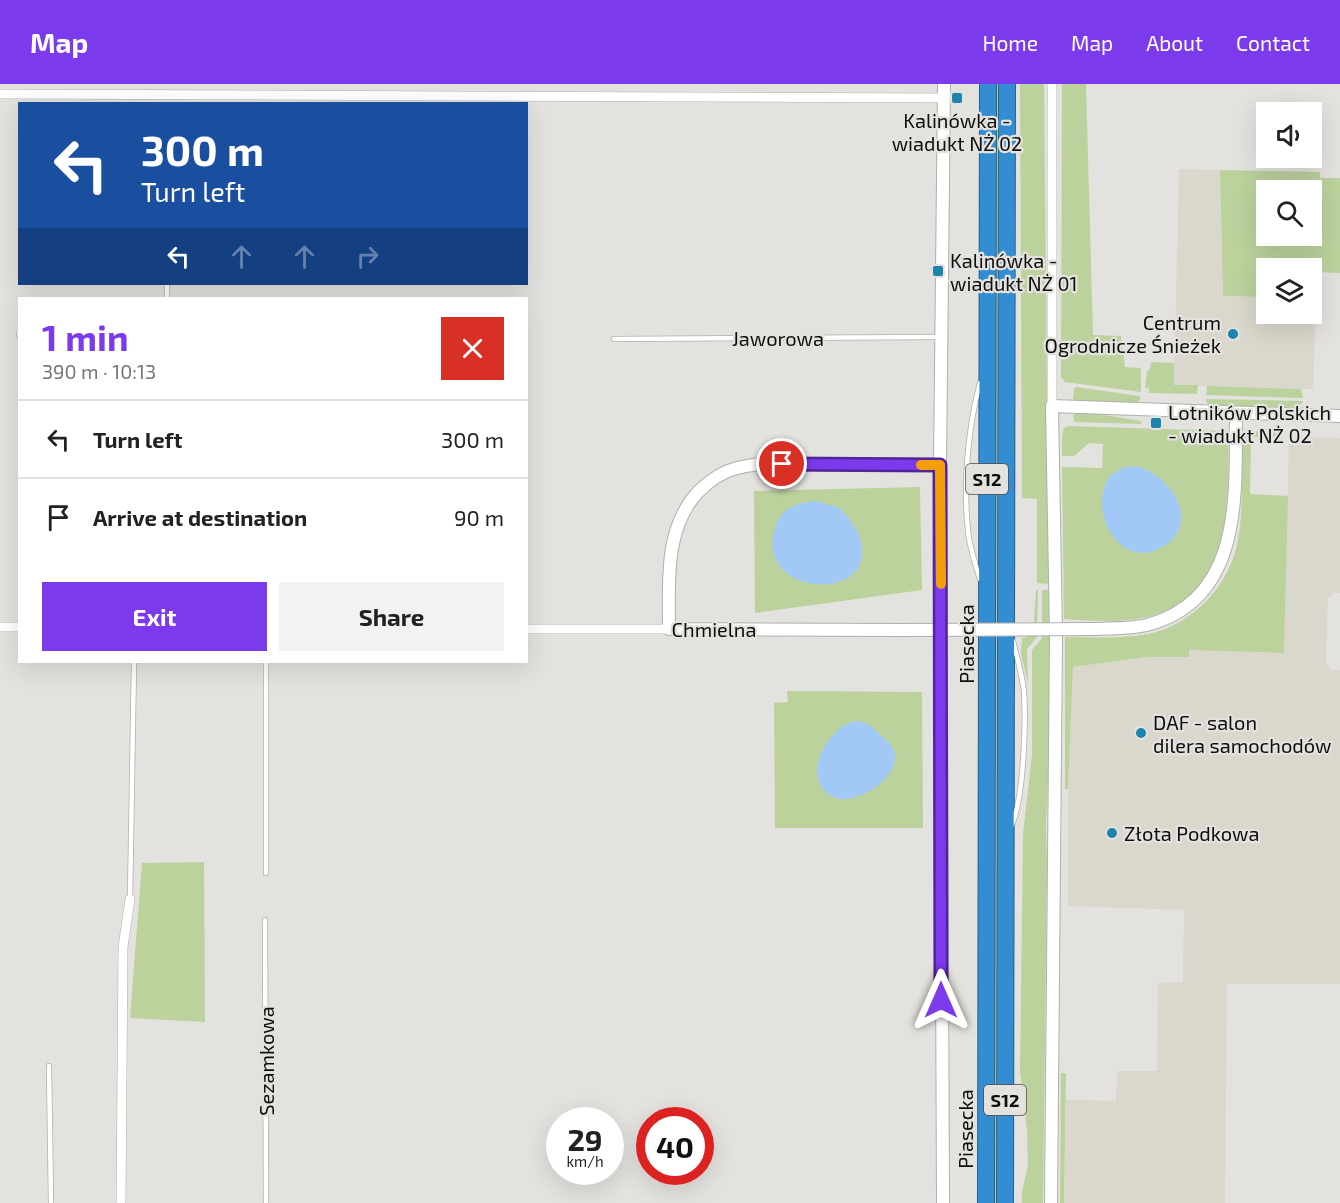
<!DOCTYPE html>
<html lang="en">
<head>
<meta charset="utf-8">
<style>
  :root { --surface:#fff; --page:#f2f2f2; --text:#222; --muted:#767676; --line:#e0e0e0; --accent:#7c3aed }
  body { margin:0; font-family:"Exo 2",sans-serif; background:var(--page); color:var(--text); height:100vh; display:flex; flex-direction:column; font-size:22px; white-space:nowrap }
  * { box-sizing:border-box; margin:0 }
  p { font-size:20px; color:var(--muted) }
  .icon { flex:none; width:33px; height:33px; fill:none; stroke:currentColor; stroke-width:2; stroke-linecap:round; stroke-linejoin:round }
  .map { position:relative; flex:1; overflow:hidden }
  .drawer { position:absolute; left:18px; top:213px; width:510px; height:366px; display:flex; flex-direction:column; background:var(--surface); border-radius:0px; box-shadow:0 6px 24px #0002 }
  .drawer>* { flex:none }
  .banner { position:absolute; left:18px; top:18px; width:510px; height:183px; border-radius:0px; box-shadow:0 6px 24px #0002; background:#1a4fa0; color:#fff; overflow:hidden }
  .tools { position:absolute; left:1256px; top:18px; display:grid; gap:12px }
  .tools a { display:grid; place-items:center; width:66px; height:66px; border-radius:0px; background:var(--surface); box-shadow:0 6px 24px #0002; font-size:30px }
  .speed { position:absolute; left:546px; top:1023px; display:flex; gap:12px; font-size:30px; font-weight:700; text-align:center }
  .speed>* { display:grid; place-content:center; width:78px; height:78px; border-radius:50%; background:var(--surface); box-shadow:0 6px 24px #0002; line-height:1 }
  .speed small { font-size:15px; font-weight:400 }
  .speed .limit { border:9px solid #d22; background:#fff; color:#111 }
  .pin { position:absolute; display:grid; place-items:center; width:51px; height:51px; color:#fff; margin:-26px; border:3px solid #fff; border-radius:50%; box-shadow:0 2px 6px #0007 }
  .me { position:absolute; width:66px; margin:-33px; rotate:0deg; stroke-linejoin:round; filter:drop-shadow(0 0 4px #0008) }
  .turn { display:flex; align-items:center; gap:21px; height:126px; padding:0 24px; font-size:27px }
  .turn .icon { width:78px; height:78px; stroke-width:2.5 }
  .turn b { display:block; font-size:42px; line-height:51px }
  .lanes { display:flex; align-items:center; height:57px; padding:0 24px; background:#0003; justify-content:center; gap:30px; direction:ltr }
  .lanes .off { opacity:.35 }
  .round { display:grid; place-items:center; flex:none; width:63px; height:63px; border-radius:0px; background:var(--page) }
  .head { display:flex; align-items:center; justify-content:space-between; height:102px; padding:0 24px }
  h1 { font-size:36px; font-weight:700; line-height:45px; color:var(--accent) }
  .cta { display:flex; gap:12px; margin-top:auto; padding:12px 24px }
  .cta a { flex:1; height:69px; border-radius:0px; background:var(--accent); color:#fff; font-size:24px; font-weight:700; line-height:69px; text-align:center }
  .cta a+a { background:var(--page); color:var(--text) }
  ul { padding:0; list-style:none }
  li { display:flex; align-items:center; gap:18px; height:78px; padding:0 24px; border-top:2px solid var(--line) }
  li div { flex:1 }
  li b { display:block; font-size:22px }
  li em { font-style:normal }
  header { display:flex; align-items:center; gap:36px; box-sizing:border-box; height:84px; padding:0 30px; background:var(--accent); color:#fff }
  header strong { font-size:28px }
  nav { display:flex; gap:33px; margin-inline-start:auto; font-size:21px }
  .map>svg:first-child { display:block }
  .built { fill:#dad7cc }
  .green { fill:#bbd29d; fill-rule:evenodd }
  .water { fill:#a2c9f5 }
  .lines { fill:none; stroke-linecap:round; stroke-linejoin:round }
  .service-casing { stroke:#b0afab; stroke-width:6 }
  .minor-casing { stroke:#b0afab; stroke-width:10 }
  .tertiary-casing { stroke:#b0afab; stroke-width:14 }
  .motorway-casing { stroke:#26618d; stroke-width:18 }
  .service { stroke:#fff; stroke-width:4.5 }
  .minor { stroke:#fff; stroke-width:9 }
  .tertiary { stroke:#fff; stroke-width:12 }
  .motorway { stroke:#338dd2; stroke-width:16 }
  .tertiary-bridge-casing { stroke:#b0afab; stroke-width:14; stroke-linecap:butt }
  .tertiary-bridge { stroke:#fff; stroke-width:12 }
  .route-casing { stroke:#51269a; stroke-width:15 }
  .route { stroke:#7c3aed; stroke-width:10 }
  .slow { stroke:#f59e0b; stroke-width:10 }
  .poi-dot { fill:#1c84ad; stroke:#e3e2de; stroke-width:2 }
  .labels { text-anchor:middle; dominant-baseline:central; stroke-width:4.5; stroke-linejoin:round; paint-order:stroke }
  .shield { fill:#e3e2de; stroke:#4f4e4c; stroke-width:1.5 }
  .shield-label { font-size:18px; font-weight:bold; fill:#0f0e0d }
  .poi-label { font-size:20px; fill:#0f0e0d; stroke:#e3e2de; text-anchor:start }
  .street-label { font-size:20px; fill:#0f0e0d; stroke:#e3e2de }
</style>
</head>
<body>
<header>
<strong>Map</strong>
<nav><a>Home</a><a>Map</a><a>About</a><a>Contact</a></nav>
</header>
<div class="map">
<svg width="1340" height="1119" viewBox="0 0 1340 1119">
  <rect width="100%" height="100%" fill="#e3e2de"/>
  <g class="built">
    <path d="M1179,85L1220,86L1223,212L1266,213V230H1311V192L1317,193L1313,305L1174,301Z"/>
    <path d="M1289,353L1340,354V509H1333L1328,514L1326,576L1330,586H1340V900H1227L1225,1119H1064L1066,1016L1116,1017L1117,987H1157L1158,899L1183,898L1184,826L1068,822V705L1073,583L1146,573H1188L1189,566L1284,569Z"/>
  </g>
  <g class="green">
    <path d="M994,0H998L999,1119H995Z"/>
    <path d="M1020,0H1044L1049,500L1037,499V415L1022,414Z"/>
    <path d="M1062,0H1086L1093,251L1121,252L1125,283L1141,284V308L1065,298L1061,293Z"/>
    <path d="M1220,86L1320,88V94H1340V189L1317,188V193L1311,192V184H1266V213L1223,212ZM1266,106H1311V152H1266Z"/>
    <path d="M1151,278L1174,279V301H1198L1197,310L1149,309V304H1145L1147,288L1150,285Z"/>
    <path d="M1207,302L1301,305L1303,314L1206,311Z"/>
    <path d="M1076,303L1140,312V316L1135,320L1073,317L1074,305Z"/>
    <path d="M1206,315L1303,317L1299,323L1211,322L1206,318Z"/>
    <path d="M1076,330H1098L1141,337V340L1074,338L1073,331Z"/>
    <path d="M1068,342L1228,347C1229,416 1233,513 1147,533C1120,539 1092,537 1064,535L1062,383L1102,384L1103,360L1089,359L1074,372H1062V351L1064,344Z"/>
    <path d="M1246,347L1277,348V353H1251L1250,410L1288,412L1284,569L1189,566V573H1146L1073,583L1068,705H1065V553C1092,553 1121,555 1148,550C1193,541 1231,500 1238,455C1244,423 1241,390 1241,358Z"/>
    <path d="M920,403L922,506L755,529L754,407Z"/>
    <path d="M1036,506H1038L1037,553L1027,565L1028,600L1021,570L1022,554H1025L1034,538Z"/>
    <path d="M1042,506H1049V679L1046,738L1047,782L1043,1119H1022V1108L1028,1081L1027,1046L1020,988L1023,751L1032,670V566L1042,554Z"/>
    <path d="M787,607L922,608L923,744H775L774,619L788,618Z"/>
    <path d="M204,778L205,938L130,934L142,779Z"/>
    <path d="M1061,989H1066L1064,1119H1060Z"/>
  </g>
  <g class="water">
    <path d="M1125,383C1129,383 1135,382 1139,383C1161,389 1188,418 1180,442C1176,454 1166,463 1154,467C1115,479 1091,427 1107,397C1111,390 1118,386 1125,383Z"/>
    <path d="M816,417L840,424C847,432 857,444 860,454C880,522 750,513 776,442C783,422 798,419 816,417Z"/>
    <path d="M854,637C867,637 872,643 881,652C886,656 894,662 895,670C899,696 849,728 828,710C802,689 828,645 854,637Z"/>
  </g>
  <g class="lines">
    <g class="service-casing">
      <g id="service">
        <path d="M167,214V200"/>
        <path d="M19,251H20"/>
        <path d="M614,255L940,253"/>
        <path d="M980,299C968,343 963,400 968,446C969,462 975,479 980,495"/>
        <path d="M266,578V789"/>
        <path d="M1012,741C1024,709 1026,642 1024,607C1022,591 1017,573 1013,557"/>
        <path d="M130,815L134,578"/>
        <path d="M265,836L266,1119"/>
        <path d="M49,982L51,1119"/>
      </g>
    </g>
    <g class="minor-casing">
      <g id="minor">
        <path d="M1052,0V322"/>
        <path d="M0,10L944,14"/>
        <path d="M0,543H20"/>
        <path d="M526,545H669"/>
        <path d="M121,1119L123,863L130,815"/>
      </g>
    </g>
    <g class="tertiary-casing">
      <g id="tertiary">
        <path d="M1093,545C1111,544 1130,545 1147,541C1245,515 1235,408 1236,329"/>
        <path d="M902,546L669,545C669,498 664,445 698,408C709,397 721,388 737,384C744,382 752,381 759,380L940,381"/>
        <path d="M943,1119L940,381L944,0"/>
        <path d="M1051,1119L1056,551L1052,322L1340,332"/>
      </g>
    </g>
    <g class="motorway-casing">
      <g id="motorway">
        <path d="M986,1119L988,0"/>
        <path d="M1005,1119L1007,0"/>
      </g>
    </g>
    <use href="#service" class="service"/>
    <use href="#minor" class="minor"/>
    <use href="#tertiary" class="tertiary"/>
    <use href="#motorway" class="motorway"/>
    <g class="tertiary-bridge-casing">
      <path id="tertiary-bridge" d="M902,546L1093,545"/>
    </g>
    <use href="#tertiary-bridge" class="tertiary-bridge"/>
  </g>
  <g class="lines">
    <g class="route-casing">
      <path id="route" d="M782,380L940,381L941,916"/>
    </g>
    <use href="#route" class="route"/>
    <path class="slow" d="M921,381H940L941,500"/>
  </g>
  <g class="poi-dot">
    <rect x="951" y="8" width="12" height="12" rx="3"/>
    <rect x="932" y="181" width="12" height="12" rx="3"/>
    <circle cx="1233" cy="250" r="6"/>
    <rect x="1150" y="333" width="12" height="12" rx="3"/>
    <circle cx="1141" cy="649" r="6"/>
    <circle cx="1112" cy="749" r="6"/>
  </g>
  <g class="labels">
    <g class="shield">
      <rect x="966" y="380" width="42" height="30" rx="4.5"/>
      <rect x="984" y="1001" width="42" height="30" rx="4.5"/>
    </g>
    <g class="shield-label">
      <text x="987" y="395">S12</text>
      <text x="1005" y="1016">S12</text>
    </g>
    <g class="poi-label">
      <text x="957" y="36" text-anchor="middle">Kalinówka -<tspan x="957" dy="23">wiadukt NŻ 02</tspan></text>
      <text x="950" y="176">Kalinówka -<tspan x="950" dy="23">wiadukt NŻ 01</tspan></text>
      <text x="1221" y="238" text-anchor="end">Centrum<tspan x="1221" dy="23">Ogrodnicze Śnieżek</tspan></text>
      <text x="1168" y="328">Lotników Polskich<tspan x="1168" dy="23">- wiadukt NŻ 02</tspan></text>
      <text x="1153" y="638">DAF - salon<tspan x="1153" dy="23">dilera samochodów</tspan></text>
      <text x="1124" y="749">Złota Podkowa</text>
    </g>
    <g class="street-label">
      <text x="778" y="254">Jaworowa</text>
      <text x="714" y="545">Chmielna</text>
      <text transform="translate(966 560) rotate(-90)">Piasecka</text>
      <text transform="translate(266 977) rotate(-90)">Sezamkowa</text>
      <text transform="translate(965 1045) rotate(-90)">Piasecka</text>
    </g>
  </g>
</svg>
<div class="tools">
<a><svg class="icon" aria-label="sound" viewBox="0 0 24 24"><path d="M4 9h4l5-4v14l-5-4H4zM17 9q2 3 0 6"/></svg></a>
<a><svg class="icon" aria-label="search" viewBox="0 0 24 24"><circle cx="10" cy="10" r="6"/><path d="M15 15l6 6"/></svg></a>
<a><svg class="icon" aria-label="layers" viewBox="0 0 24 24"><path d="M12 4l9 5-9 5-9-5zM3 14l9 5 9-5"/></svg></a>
</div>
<div class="speed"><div>29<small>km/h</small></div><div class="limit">40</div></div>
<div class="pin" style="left:782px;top:380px;background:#d93025"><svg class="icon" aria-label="arrive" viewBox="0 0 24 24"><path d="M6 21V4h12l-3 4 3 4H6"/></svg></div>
<svg class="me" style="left:941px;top:916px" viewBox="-20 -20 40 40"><path d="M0-17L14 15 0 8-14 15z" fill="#7c3aed" stroke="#fff" stroke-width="4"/></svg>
<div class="banner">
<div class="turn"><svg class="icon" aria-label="left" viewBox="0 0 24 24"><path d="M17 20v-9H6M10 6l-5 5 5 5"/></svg><div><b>300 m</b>Turn left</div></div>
<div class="lanes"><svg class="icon" aria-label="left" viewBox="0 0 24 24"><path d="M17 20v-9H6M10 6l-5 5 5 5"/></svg><svg class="icon off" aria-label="ahead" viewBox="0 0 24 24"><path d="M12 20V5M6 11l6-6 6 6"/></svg><svg class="icon off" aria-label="ahead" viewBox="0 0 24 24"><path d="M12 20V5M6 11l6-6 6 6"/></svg><svg class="icon off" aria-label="right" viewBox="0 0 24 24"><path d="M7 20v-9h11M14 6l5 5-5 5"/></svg></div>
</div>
<section class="drawer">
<div class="head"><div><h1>1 min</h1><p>390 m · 10:13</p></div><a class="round" style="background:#d93025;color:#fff"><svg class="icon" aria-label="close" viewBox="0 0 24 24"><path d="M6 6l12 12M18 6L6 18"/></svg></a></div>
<ul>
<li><svg class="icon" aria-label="left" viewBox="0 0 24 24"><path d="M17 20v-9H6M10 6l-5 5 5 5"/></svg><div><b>Turn left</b></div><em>300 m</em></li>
<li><svg class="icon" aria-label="arrive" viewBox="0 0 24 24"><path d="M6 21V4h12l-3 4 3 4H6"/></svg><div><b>Arrive at destination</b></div><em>90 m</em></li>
</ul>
<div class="cta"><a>Exit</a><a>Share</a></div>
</section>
</div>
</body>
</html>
